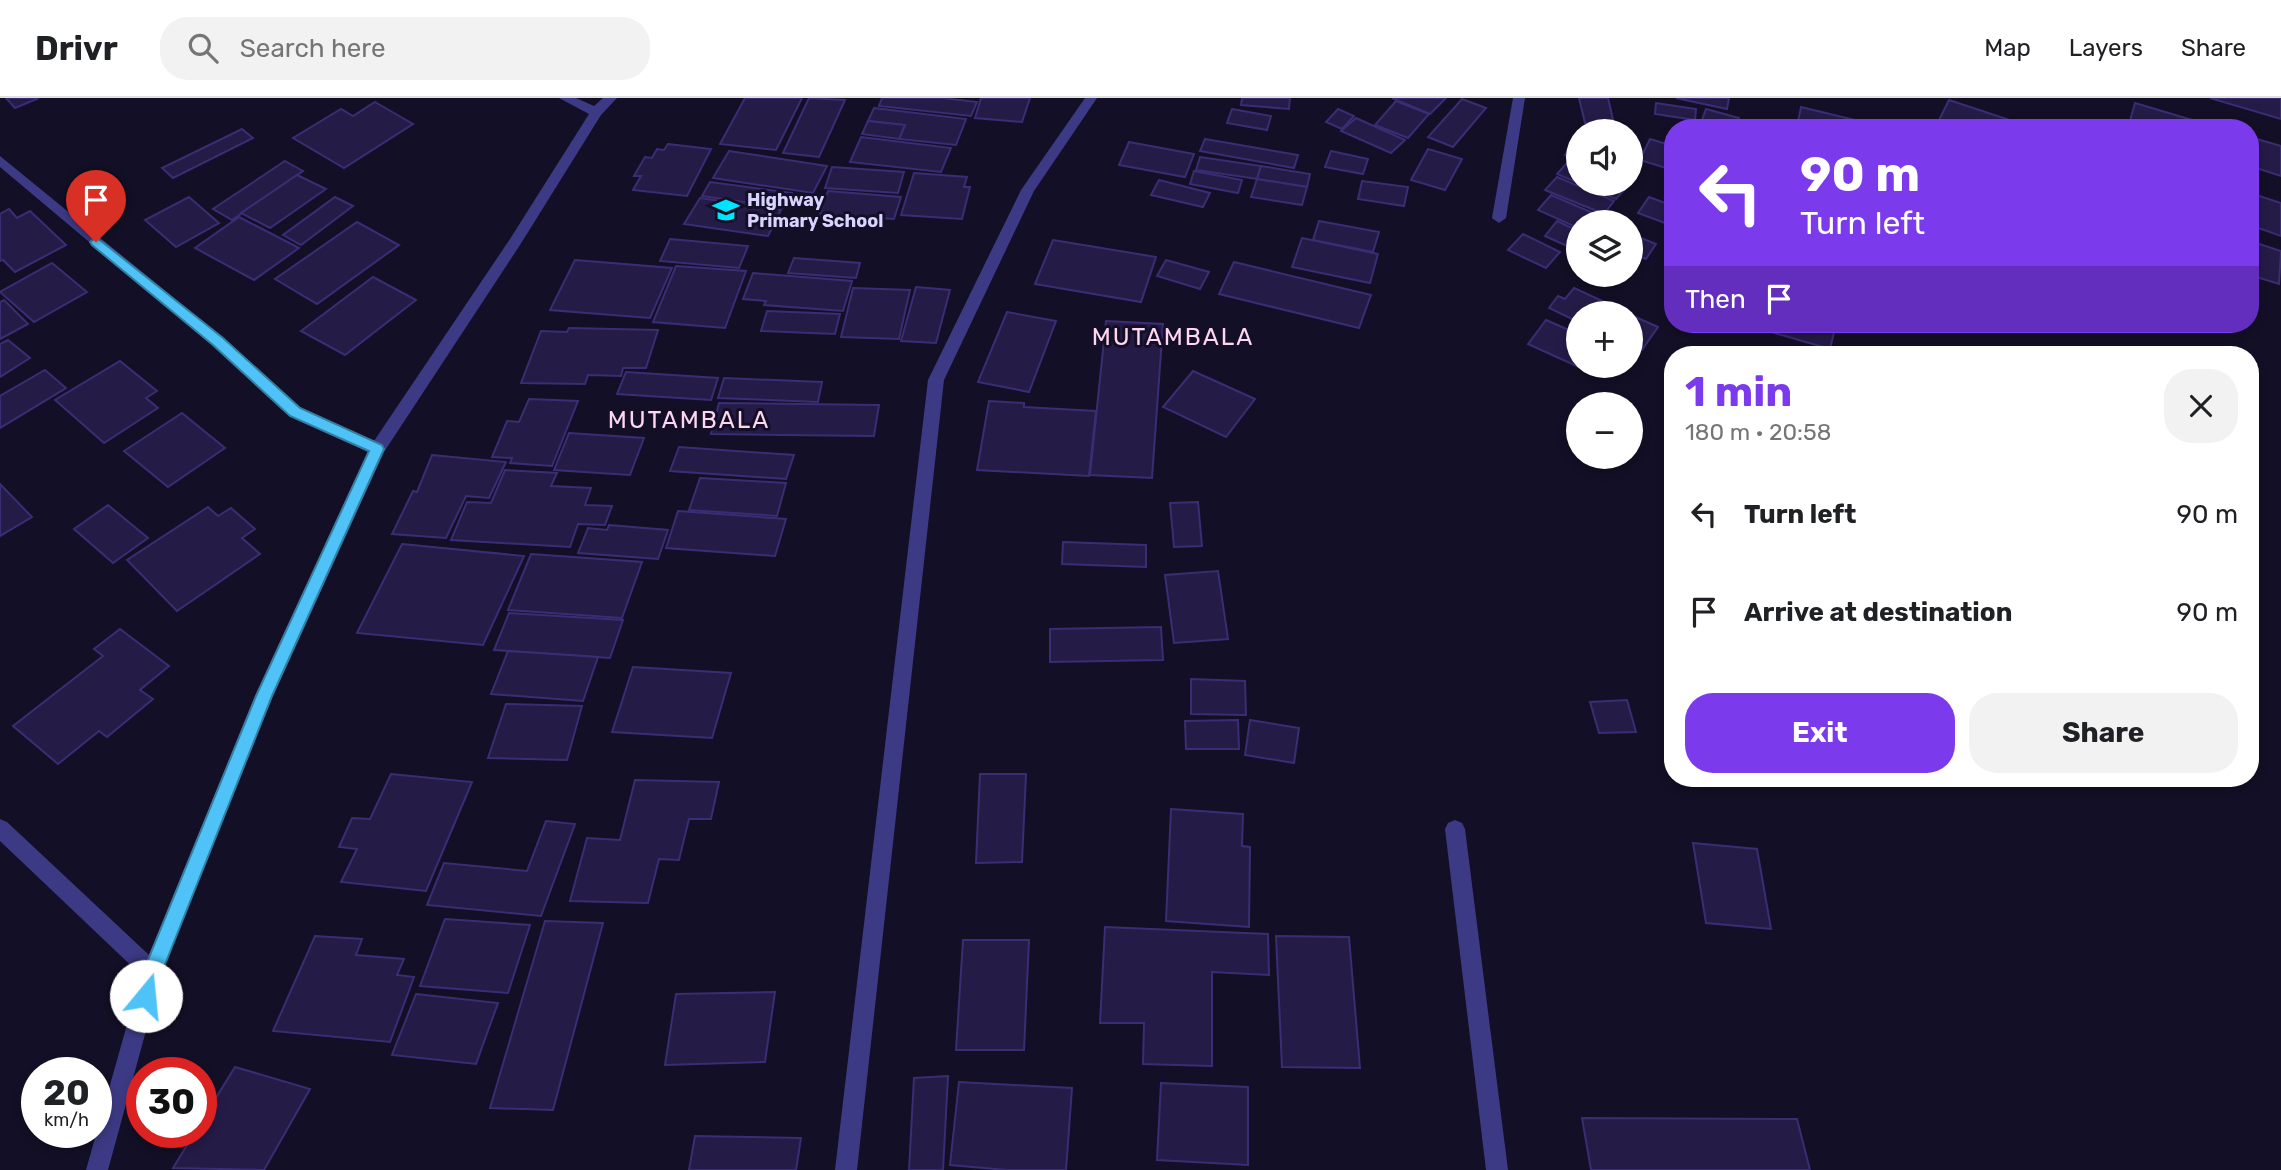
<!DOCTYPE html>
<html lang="en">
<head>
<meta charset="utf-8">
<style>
  :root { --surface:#fff; --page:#f2f2f2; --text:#202124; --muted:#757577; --line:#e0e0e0; --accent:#7c3aed }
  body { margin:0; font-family:Rubik,sans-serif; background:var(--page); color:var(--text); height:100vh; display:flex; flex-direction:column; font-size:26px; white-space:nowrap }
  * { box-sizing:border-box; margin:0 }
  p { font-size:23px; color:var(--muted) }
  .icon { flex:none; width:38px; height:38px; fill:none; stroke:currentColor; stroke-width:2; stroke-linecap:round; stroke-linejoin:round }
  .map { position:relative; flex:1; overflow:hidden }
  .details { position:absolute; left:1664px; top:248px; width:595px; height:441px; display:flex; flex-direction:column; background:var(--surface); border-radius:28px; box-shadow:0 4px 10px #0003 }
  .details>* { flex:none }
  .banner { position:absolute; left:1664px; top:21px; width:595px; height:214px; border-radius:28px; box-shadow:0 4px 10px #0003; background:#7c3aed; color:#fff; overflow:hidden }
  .controls { position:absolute; left:1566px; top:21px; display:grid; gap:14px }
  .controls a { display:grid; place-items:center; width:77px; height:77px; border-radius:50%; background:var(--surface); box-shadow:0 4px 10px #0003; font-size:35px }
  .speed { position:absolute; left:21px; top:959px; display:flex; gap:14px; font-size:35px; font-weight:700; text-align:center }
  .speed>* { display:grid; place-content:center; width:91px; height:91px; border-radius:50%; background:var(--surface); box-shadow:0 4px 10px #0003; line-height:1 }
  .speed small { font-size:18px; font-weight:400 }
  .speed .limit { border:10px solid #d22; background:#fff; color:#111 }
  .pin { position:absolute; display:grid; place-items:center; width:60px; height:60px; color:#fff; margin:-72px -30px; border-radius:50% 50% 50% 0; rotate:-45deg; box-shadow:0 0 7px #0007 }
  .pin .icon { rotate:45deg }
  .me { position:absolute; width:77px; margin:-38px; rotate:17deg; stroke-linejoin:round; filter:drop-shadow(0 0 5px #0008) }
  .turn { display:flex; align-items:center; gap:24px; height:147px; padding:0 21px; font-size:32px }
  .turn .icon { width:91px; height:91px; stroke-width:2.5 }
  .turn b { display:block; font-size:49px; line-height:60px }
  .then { display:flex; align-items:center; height:66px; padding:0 21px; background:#0003; gap:14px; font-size:26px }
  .round { display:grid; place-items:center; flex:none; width:74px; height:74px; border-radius:28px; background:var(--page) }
  .overview { display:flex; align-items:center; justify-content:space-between; height:119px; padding:0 21px }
  h1 { font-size:42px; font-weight:700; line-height:52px; color:var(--accent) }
  .action { display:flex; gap:14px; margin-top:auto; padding:14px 21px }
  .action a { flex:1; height:80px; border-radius:28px; background:var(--accent); color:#fff; font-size:28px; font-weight:700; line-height:80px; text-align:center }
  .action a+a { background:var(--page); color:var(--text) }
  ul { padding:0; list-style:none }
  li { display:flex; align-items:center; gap:21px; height:98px; padding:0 21px }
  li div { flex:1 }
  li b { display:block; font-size:26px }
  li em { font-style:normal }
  header { display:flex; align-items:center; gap:42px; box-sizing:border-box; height:98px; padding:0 35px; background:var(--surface); border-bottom:2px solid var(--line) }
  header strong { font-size:33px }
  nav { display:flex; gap:38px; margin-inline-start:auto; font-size:24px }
  .search { width:490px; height:63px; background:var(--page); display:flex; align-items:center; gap:18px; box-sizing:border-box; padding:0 24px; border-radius:28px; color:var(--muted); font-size:26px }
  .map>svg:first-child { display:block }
  .building { fill:#241b47; stroke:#3b2d73; stroke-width:2 }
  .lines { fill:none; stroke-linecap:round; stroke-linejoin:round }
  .street { fill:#3d3a85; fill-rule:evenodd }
  .route { fill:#4fc3f7; stroke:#337fa1; stroke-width:2 }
  .labels { text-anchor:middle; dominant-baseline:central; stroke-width:6; stroke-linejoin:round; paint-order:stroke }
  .far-poi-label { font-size:18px; font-weight:bold; fill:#d9d4ff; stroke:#130f26; text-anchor:start }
  .quarter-label { font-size:24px; letter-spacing:2px; fill:#ffd6f0; stroke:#130f26 }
</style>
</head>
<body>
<header>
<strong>Drivr</strong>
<div class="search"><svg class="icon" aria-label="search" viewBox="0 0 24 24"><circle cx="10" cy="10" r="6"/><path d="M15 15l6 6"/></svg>Search here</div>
<nav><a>Map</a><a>Layers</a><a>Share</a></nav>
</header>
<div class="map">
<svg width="2281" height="1072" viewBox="0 0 2281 1072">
  <rect width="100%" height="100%" fill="#130f26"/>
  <g class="building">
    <path d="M6,0H39L15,10Z"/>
    <path d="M745,0H802L776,52L720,46Z"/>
    <path d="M809,0L845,2L819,59L783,55Z"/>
    <path d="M882,0H942L977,4L971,18L879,8Z"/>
    <path d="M981,0H1030L1022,24L975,20Z"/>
    <path d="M1242,0H1290L1289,11L1241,7Z"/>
    <path d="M1392,0H1446L1430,16Z"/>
    <path d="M1579,0H1608L1614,26L1585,25Z"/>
    <path d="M1676,0H1729L1727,11Z"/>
    <path d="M2210,0H2281V21Z"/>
    <path d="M1462,1L1486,10L1453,49L1428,39Z"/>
    <path d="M1949,2L2034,30L1936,28Z"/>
    <path d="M1396,3L1429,16L1408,40L1375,27Z"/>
    <path d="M375,4L413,26L344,70L293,40L341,11L353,18Z"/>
    <path d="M1656,5L1696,11L1695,22L1655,16Z"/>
    <path d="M2135,5L2219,30H2128Z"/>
    <path d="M1801,9L1855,22L1854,30L1797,28Z"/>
    <path d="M874,10L966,21L956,47L899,41L905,27L868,23Z"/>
    <path d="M1232,11L1271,18L1267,32L1227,25Z"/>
    <path d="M1338,11L1354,18L1342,31L1326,24Z"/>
    <path d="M1706,11L1739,20L1737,30L1701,25Z"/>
    <path d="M1356,20L1405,42L1391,55L1341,33Z"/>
    <path d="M868,23L905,27L899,41L862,36Z"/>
    <path d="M242,31L253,40L173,80L162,70Z"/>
    <path d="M861,39L951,50L941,74L850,64Z"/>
    <path d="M2250,39L2281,48V78L2250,68Z"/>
    <path d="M1205,41L1298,57L1294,70L1200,53Z"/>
    <path d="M1650,41L1673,48L1672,72L1640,62Z"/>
    <path d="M1129,44L1194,56L1185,79L1119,67Z"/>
    <path d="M668,46L711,51L687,98L633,92L641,78H634L645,59L652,60L657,51L664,52Z"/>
    <path d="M1574,46L1578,48V63L1565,57Z"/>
    <path d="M1428,51L1462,61L1445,92L1411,82Z"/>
    <path d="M729,53L827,68L813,95L713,80Z"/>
    <path d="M1331,53L1368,61L1363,76L1325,69Z"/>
    <path d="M1200,59L1261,68L1257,81L1196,72Z"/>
    <path d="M285,63L303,73L232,122L213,111Z"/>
    <path d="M1568,64L1578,68V85L1557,76Z"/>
    <path d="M1261,68L1310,76L1307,89L1257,81Z"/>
    <path d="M832,69L904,74L898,95L825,90Z"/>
    <path d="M1194,73L1242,82L1238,95L1190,86Z"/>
    <path d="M914,75L967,79L964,89H970L962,121L901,117Z"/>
    <path d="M297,77L326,91L270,130L241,115Z"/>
    <path d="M1557,79L1614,103L1604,116L1545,92Z"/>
    <path d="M1257,81L1307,89L1302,107L1251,99Z"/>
    <path d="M1159,82L1210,95L1203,109L1151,97Z"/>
    <path d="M1362,83L1408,89L1404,108L1358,101Z"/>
    <path d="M710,84L792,95L784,110L702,98Z"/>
    <path d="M1580,86H1620L1627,89L1616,101Z"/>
    <path d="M828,93L901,99L894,121L820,116Z"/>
    <path d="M2250,95L2281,105V138L2250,127Z"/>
    <path d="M1551,97L1607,121L1605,124H1578V130L1538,112Z"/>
    <path d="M189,99L219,125L176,149L145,122Z"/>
    <path d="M335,99L353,108L301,147L283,137Z"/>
    <path d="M1649,99L1673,108V128L1638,115Z"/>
    <path d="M700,100L781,112L768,138L684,126Z"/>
    <path d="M9,111L17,120L30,113L66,147L15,174L3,162L0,163V116Z"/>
    <path d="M239,119L299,150L254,182L195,150Z"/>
    <path d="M1319,123L1379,134L1373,154L1313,142Z"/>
    <path d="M1557,123L1578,133V153L1545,138Z"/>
    <path d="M357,124L399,147L317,206L275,181Z"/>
    <path d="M1523,136L1560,154L1546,170L1508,152Z"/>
    <path d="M1631,136L1656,146L1646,161L1631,155Z"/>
    <path d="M1302,140L1378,156L1370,185L1292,169Z"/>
    <path d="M670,141L748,148L739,170L660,163Z"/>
    <path d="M1053,142L1156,159L1141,204L1035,186Z"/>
    <path d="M2250,143L2281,153L2279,186L2250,177Z"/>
    <path d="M794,160L860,165L856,180L788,175Z"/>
    <path d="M575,162L672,170L650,220L550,212Z"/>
    <path d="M1166,162L1209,174L1200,191L1157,178Z"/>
    <path d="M1234,164L1371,197L1359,230L1219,196Z"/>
    <path d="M52,165L87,194L34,224L0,194Z"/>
    <path d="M676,168L746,173L725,230L653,224Z"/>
    <path d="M753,175L852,183L843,213L764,207L766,203L743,201Z"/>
    <path d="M373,179L416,202L345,257L301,233Z"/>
    <path d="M916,189L950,192L936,245L901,243Z"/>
    <path d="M853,190L910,192L899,241L841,239Z"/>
    <path d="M1574,190L1611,207L1605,215H1578V224L1549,210L1558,198L1565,201Z"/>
    <path d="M4,202L28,226L0,241V204Z"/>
    <path d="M767,213L840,216L835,236L761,233Z"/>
    <path d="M1007,214L1056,223L1029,294L978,284Z"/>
    <path d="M1631,217L1658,229L1642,252L1631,247Z"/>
    <path d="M1546,222L1578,236V268H1585L1583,271L1528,246Z"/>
    <path d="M1106,223L1163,226L1152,380L1090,377Z"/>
    <path d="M1773,226H1836L1830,251L1771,234Z"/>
    <path d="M569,230L658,232L646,270H623L621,278L588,277L585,286L521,285L541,233L567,234Z"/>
    <path d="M8,242L30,260L0,279V246Z"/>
    <path d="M120,263L157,293L146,300L158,310L104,345L55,302Z"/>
    <path d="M45,272L66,290L0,330V298Z"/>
    <path d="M1193,273L1255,301L1226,339L1163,309Z"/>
    <path d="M626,274L718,280L711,302L617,296Z"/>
    <path d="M724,280L822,284L818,304L718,300Z"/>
    <path d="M529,301L578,303L552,368L510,365L512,360L492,359L507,323L519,324Z"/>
    <path d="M989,303L1024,305V309L1096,313L1089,378L977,372Z"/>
    <path d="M719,305L879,307L874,338L711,336Z"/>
    <path d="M182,315L225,350L168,389L124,353Z"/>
    <path d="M569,335L644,340L630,377L554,372Z"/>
    <path d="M679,349L794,357L786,381L670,373Z"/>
    <path d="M432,357L506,364L489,400L466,398L446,440L392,436L413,393L417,394Z"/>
    <path d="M505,372L557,375L551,388L591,390L585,407L612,408L605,427L578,426L570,449L451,442L467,404L491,405Z"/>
    <path d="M700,380L786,385L777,418L689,412Z"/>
    <path d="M0,386L32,419L0,438Z"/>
    <path d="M1198,404L1202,448L1174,449L1170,405Z"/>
    <path d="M108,407L148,440L113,465L74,431Z"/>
    <path d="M208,409L218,418L231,410L255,431L242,440L260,456L177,513L127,462Z"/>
    <path d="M678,413L786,421L775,458L666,450Z"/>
    <path d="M609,427L668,432L658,461L578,455L588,430L607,432Z"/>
    <path d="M1063,444L1146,447V469L1062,466Z"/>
    <path d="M402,446L524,458L483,547L357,535Z"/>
    <path d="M531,456L642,464L622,520L508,512Z"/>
    <path d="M1218,473L1228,541L1174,545L1165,477Z"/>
    <path d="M509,515L623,522L610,560L494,552Z"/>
    <path d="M1161,529L1163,562L1050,564V531Z"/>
    <path d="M120,531L169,568L140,592L153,601L107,639L99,633L58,666L13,628L103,558L94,551Z"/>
    <path d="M508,553L598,559L583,603L491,596Z"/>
    <path d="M633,569L731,575L712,640L612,634Z"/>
    <path d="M1191,581L1245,583L1246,617L1191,616Z"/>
    <path d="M1627,602L1636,634L1599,635L1590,604Z"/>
    <path d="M506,606L582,608L567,662L488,660Z"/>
    <path d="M1238,622L1239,651H1186L1185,623Z"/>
    <path d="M1250,622L1299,630L1294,665L1245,657Z"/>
    <path d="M391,676L472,684L426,793L341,784L357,751L339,749L352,720L370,721Z"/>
    <path d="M980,676H1026L1022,764L976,765Z"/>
    <path d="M635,682L719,684L711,721H689L679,762L659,761L648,805L570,803L587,740L620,742Z"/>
    <path d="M1171,711L1243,716L1242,748L1250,749L1249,829L1166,823Z"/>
    <path d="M546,723L575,726L541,818L427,807L444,765L527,773Z"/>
    <path d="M1693,745L1757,751L1771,831L1706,825Z"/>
    <path d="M445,821L530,827L508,895L420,888Z"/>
    <path d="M545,823L603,825L553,1012L490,1010Z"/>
    <path d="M1105,829L1268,836L1269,877L1212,874V968L1143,966L1144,925H1100Z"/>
    <path d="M315,838L362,841L356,857L404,861L397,877L414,879L390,944L273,933Z"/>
    <path d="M1276,838L1349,839L1360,970L1282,969Z"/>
    <path d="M963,842H1029L1024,952H956Z"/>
    <path d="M775,894L765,964L665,967L676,896Z"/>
    <path d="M416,896L498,905L476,966L392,957Z"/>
    <path d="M235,969L310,991L264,1072L173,1070L195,1034H201V1024Z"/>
    <path d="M948,978L943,1072H909L914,980Z"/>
    <path d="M959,984L1072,990L1066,1072H1007L950,1067Z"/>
    <path d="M1161,985L1248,989V1067L1157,1062Z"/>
    <path d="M1582,1020L1797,1021L1810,1072H1591Z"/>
    <path d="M695,1038L801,1040L796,1072H689Z"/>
  </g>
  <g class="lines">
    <g class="street">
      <path d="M559,0H576L594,8L603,0H617L601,17L520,147L384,354L273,598L162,874L108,1072H86L141,877L0,743V721L7,724L149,857L255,598L368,354L289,318L213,248L0,69V58L223,240L301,310L374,343L510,141L589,16Z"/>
      <path d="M1085,0H1097L1034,93L944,282L857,1072H835L928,282L1021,92Z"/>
      <path d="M1513,0H1525L1506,120L1499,125L1492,120Z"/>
      <path d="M1455,722L1462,725L1465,731L1508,1072H1486L1445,731L1448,725Z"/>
    </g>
  </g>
  <path class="route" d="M96,139L223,240L300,310L382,347L384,351L272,598L162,874L152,905L146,908L139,905L136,898L143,874L256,598L369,353L290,318L213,247L92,147L90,144Z"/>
  <defs>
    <g id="school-bare" transform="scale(2.1)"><path d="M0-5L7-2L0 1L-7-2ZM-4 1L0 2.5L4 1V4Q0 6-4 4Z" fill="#00e5ff" stroke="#130f26" stroke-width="2.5" paint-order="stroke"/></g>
  </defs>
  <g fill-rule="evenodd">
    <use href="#school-bare" x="726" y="112"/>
  </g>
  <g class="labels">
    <g class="far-poi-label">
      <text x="747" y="102">Highway<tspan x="747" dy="21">Primary School</tspan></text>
    </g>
    <g class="quarter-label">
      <text x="1173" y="239">MUTAMBALA</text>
      <text x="689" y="322">MUTAMBALA</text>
    </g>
  </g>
</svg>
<div class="controls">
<a><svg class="icon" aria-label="sound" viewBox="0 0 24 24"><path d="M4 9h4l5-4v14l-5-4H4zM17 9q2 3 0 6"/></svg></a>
<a><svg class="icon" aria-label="layers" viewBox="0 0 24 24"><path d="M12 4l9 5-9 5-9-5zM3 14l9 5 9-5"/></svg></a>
<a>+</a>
<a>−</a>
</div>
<div class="speed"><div>20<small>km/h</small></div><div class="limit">30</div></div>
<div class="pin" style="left:96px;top:144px;background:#d93025"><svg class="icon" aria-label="arrive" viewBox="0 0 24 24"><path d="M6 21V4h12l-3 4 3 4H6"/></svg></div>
<svg class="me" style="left:146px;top:898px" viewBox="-20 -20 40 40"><circle r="19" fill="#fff"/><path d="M0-13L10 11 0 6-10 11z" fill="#4fc3f7"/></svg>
<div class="banner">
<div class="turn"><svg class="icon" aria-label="left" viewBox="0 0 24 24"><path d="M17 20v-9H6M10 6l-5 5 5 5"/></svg><div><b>90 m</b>Turn left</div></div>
<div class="then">Then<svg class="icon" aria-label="arrive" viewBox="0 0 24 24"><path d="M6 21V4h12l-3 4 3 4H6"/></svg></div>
</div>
<section class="details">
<div class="overview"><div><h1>1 min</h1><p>180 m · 20:58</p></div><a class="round"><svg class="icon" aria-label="close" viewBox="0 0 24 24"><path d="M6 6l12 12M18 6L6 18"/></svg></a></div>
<ul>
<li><svg class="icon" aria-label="left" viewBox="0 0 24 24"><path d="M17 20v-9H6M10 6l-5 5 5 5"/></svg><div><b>Turn left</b></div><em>90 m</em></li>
<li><svg class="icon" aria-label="arrive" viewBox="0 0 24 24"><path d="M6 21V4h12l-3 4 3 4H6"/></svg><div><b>Arrive at destination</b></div><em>90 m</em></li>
</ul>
<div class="action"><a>Exit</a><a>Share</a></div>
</section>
</div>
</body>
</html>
